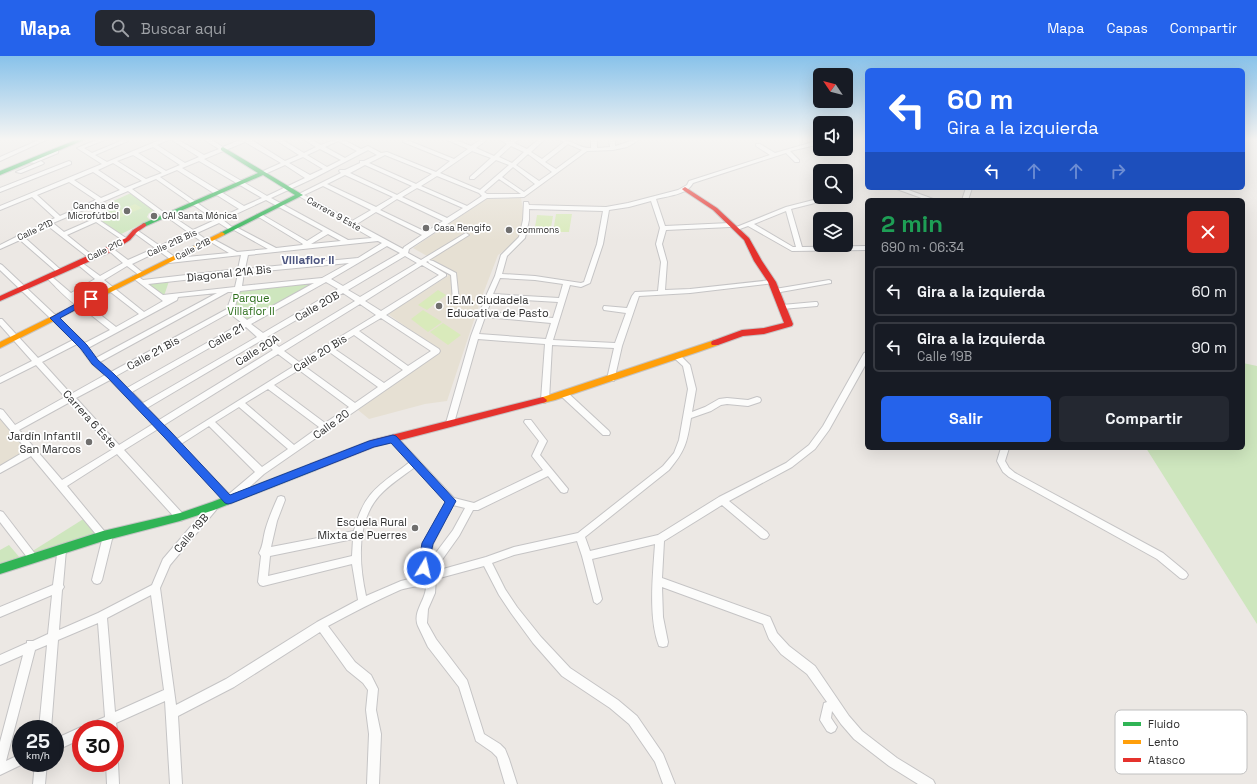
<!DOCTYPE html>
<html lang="es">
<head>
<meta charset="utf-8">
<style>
  :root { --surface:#171b24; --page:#242831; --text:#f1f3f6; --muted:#9ea1a6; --line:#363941; --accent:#2563eb }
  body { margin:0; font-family:"Space Grotesk",sans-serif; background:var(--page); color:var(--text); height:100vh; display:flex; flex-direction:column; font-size:15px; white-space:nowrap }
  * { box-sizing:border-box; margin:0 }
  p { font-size:13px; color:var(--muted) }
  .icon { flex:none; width:22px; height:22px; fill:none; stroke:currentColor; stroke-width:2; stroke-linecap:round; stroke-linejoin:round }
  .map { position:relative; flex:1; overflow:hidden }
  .side { position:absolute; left:865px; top:142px; width:380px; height:252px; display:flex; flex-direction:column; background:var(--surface); border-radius:6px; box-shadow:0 4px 16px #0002 }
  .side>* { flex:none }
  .guide { position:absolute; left:865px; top:12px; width:380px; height:122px; border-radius:6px; box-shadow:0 4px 16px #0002; background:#2563eb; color:#fff; overflow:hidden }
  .needle { width:26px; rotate:305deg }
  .buttons { position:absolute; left:813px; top:12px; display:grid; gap:8px }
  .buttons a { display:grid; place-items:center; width:40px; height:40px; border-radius:6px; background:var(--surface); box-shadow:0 4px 16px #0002; font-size:20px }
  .speed { position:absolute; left:12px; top:664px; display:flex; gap:8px; font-size:20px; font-weight:700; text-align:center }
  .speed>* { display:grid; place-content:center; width:52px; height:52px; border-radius:50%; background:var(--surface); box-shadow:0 4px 16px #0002; line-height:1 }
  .speed small { font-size:10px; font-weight:400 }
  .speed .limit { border:6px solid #d22; background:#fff; color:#111 }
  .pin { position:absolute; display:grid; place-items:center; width:34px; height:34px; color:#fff; margin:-17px; border-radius:8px; box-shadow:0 2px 6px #0006 }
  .me { position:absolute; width:44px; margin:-22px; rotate:9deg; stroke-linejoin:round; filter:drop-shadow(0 0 3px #0008) }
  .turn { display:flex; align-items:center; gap:14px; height:84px; padding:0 16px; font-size:18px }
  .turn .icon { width:52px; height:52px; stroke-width:2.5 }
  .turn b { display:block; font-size:28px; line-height:34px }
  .lanes { display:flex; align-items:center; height:38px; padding:0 16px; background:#0003; justify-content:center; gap:20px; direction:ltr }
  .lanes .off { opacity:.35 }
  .round { display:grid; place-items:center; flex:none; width:42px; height:42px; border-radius:6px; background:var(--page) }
  .head { display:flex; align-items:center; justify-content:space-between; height:68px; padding:0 16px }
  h1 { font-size:24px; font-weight:700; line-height:30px; color:#1e9e55 }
  .primary-button { display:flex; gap:8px; margin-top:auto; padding:8px 16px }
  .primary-button a { flex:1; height:46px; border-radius:6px; background:var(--accent); color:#fff; font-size:16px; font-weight:700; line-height:46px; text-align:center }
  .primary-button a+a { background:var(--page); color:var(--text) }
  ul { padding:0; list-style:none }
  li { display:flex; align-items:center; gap:12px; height:50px; margin:0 8px 6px; padding:0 8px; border:2px solid var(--line); border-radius:6px }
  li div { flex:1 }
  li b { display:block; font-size:15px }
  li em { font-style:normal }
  header { display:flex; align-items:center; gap:24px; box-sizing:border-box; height:56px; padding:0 20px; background:var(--accent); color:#fff }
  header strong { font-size:19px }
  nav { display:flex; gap:22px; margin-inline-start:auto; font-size:14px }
  .search { width:280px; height:36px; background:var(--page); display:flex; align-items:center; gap:10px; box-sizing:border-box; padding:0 14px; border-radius:6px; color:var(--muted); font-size:15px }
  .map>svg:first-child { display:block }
  .education { fill:#e6e0d3 }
  .green { fill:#cee6be }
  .pitch { fill:#d9eabb }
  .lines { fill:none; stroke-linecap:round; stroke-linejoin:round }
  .street-casing { stroke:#c5c4c5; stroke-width:2 }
  .fast-casing { stroke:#c5c4c5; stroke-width:2 }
  .slow-casing { stroke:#c5c4c5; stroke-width:2 }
  .jam-casing { stroke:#c5c4c5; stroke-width:2 }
  .street { fill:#fcfcfb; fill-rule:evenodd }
  .fast { fill:#30b455; fill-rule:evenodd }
  .slow { fill:#ff9f0a; fill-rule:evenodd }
  .jam { fill:#e5322d; fill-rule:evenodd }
  .route { fill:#2563eb; stroke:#184099 }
  .poi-dot { fill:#706f6e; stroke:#fff; stroke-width:1.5 }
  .labels { text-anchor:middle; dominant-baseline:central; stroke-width:3.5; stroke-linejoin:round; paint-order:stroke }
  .far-poi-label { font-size:9px; fill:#2e2e2e; stroke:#fff; text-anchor:start }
  .far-street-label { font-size:9px; fill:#2e2e2e; stroke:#fff }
  .street-label { font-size:11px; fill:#2e2e2e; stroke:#fff }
  .park-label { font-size:11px; fill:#2c6e1b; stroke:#fff }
  .poi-label { font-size:11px; fill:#2e2e2e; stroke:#fff; text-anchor:end }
  .neighbourhood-label { font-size:12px; font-weight:bold; fill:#4d5680; stroke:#fff }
  .key { fill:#fff; stroke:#c0c0c0; stroke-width:1 }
  .key-label { font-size:11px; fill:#2e2e2e }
</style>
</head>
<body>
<header>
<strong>Mapa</strong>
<div class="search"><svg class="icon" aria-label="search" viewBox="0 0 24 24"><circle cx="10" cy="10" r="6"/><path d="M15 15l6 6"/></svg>Buscar aquí</div>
<nav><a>Mapa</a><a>Capas</a><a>Compartir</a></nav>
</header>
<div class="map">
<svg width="1257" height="728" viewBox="0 0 1257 728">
  <rect width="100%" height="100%" fill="#ece8e4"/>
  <g class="education">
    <path d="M521,142L524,159L520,179L514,187L498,199L481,243L447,345L425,348L369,363L358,354L440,295L388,258L448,220L447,215L425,202L427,200L413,192L486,143Z"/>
    <path d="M0,363L29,395L0,412Z"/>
  </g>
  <g class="green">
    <path d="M131,137L157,156L149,157L147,161L150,164L119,179L100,166L112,160L100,151Z"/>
    <path d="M323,224L249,265L235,254L240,234Z"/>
    <path d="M169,225L164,240L147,227Z"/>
    <path d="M1243,307L1257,310V568L1146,392H1243Z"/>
    <path d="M85,462L98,476L35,500L31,496Z"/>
    <path d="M9,489L21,503L0,511V494Z"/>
  </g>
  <g class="pitch">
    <path d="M135,148L142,152L119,162L113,157Z"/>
    <path d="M556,158H572L569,176H553Z"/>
    <path d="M537,159L553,160L550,177H534Z"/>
    <path d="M438,234L446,239L427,254L418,249Z"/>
    <path d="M423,254L442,266L428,276L411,263Z"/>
    <path d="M443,267L461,279L448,289L430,276Z"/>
  </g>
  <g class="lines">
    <g class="street-casing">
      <g id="street">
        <path d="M41,83H48L0,105V101Z"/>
        <path d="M99,83H107L84,92L92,97L123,84L128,85L95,99L107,106L162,83H170L157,89L185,107L199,101L170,83H177L204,99L219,93L203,83H210L223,91L242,83H250L285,105L299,99L274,83H281L304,97L316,91L303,83H310L321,89C341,80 343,83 361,93L368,90L381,97L387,96L436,116L450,105L403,86V84H407L454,103L468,93L445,83H453L471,90L482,83H488L476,92L494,100L507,88L499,83H506L510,85L513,83H519L514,87L527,93L539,83H545L531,96L542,103L564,86L558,83C571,83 580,93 591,92V83H597V92L610,91L609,83H615V90C624,88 632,83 641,83L627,91L613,94L587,95L524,141L487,142L409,193L408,197L421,204L464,178L466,177L469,179L429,204L433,205L456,217L459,245L458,247H454L453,245L451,219L429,207L428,205L426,206L446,218V220L386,259L439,293L440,295L439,297L264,418L232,447L229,448L226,447L158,373L124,394L183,458L184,461L183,464L180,465L177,464L117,398L67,430L105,476L108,475L111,476L113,479L102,524L100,527L97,528L94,527L92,524L102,484L100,483L31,400L0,417V410L27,394L0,362V353L3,354L15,369L65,341L36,309L0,327V321L32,305L0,269V263H2L38,302L73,284L0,214V208L2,209L85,287L110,274L81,251C73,250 54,229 47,222V220H51L71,237L95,223L77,208V206H81L100,220L123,207L108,194V192H112L128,204L155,192L133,176V174H137L160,190L188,176L167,161H163L128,135L53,167L64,176L96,162L129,184L126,186L124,185L96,166L67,179L93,200V202H89L48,170L24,181L62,215L63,216L60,218L58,217L20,184L0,193V189L16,181L17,179H21L55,162L32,141L0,154V150L102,108L77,92ZM338,85L357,95L345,102L325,91ZM245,86L281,107L261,116V118H265L285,109L305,122L267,140L204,103ZM568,88L582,94L556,113L545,106ZM511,90L524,96L512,107L499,101ZM153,91L180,109L166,115L138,97ZM320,93L341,104L327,111L307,99ZM368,94L377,99L364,105H360V107L345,114H340L339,115L341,117L297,139L372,182L348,184L271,142L312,123ZM472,95L491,102L470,121V123H474L496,104L509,109L480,134L440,117ZM528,98L552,116L539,125L516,109ZM133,99L162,117L146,123L117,105ZM385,99L432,118L416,128L369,107ZM303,101L323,113L310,119L289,107ZM199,105L262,142L244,150L182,112ZM113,107L142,125L125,132L98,114ZM365,109L412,130L397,139L350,117ZM513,111L535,128L524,136L502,121ZM177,114L239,153L219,162L160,121ZM93,116L120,134L101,142L74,124ZM345,119L393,141L376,151L327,128ZM437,120L479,137L482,140L467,150L421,130ZM156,123L215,164L193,174L169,158H166L132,133ZM499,123L521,138H487L484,136ZM69,126L96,144L60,160L37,139ZM323,130L371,154L352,165L304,139ZM417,132L463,152L447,162L402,141ZM397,143L443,165L426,176L380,154ZM266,144L323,175L307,185L261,158H257V160L303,188L302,189L276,192L236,171H232L223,164ZM376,156L422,179L404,191L403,193L357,168ZM219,167L230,174H234L268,193L237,196L211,182L208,184L209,185L229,197L176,202L164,193L192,179L204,187H208V185L197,177ZM328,178L341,185L311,188ZM378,185L382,187L358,202L245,213L248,199ZM387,190L400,197L343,230L331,223ZM159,195L170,203L166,205L169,207L241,199L238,213L143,224L137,220H133V222L163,245L144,256L104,224L127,210L139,219H143V217L132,208ZM405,200L417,207L360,241L348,234ZM349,207L322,222L242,230L244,217ZM422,209L439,219L381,255L365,245ZM238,218L235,231L163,239L148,228ZM326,226L338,233L263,277L251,268ZM99,227L139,258L116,271L84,246H81L75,241ZM314,227L247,264L234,253L240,235ZM228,236H233L227,253L111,316L100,306ZM217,237L96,302L88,292L177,244L178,241ZM343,237L355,245L279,291L267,281ZM360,248L376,259L299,306L284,295ZM229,257L242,267L127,332L116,320ZM381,262L431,295L408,310L359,275ZM246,271L257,281L143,347L132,336ZM354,279L403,314L384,327L333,292ZM262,284L273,294L159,364L147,352ZM77,288L92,308L105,319L71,338L42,306ZM328,295L378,331L355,347L304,310ZM278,298L294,310L177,383L164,369ZM299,314L349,351L325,367L274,329ZM110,324L153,368L119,389L76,342ZM268,333L319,371L294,389L245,347ZM70,346L113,393L62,424L19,374ZM239,351L288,393L262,411L215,366ZM209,370L255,416L229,438L181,388Z"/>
        <path d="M820,84V88L790,95L799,104V106H795L786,97L693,127C687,139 667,140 656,143L665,170L730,167L733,169L730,171L666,174L662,188L667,206L665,234L690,233L772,224L774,225V227L690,237L639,240L622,290L614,325H608L607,323L614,292L552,289L549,344L545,347L541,344L545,288L478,283L454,367L453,369H447L446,367L471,280L486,240L495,220L501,199L519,181L523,164L524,146H528L529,149L606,151L628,147L678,134L687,129L689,125L770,99L756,90V88H760L775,97ZM651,145L660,172L656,188L661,206L658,235L635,236L632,240L627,252L604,250L603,252L604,254L626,257L615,287L553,284L570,229L581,231L590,227L603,188L609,154L629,151ZM529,153L603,155L597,188L584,226L581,227L535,220L502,218L507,200L525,182L529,164ZM500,222L535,224L563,228L559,242L493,238ZM492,242L558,246L553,262L487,256ZM485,261L551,267L546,283L479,278Z"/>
        <path d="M56,94L58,95V97L34,107L29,106Z"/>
        <path d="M41,105L44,107L43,108L21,117L16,116Z"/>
        <path d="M69,105L71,106V108L0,136V132Z"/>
        <path d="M894,132H903L936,144H927Z"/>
        <path d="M966,132H972L968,144H962Z"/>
        <path d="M825,141L827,142V144L791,153L802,191L867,190V194L792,195L748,170L737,174L734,172L786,151ZM786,155L796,191H793L754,168Z"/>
        <path d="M829,224L831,225V227L775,237L772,235L775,233Z"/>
        <path d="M815,246H817L818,248L817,250L782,253L779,251L782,249Z"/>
        <path d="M867,296V306L829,374L815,393L792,411L729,445L767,476L769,479L767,482L764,483L761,482L722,449L664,485L662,522L770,561L777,577L789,590L815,610L849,660L862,675L897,702L933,724L935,728H918L889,710L854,683L841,668L832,655L831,662L837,671L835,675L831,677L827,675L820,664L824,647L827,646L807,618L781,598L769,583L763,568L662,531L663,561L668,586L667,590L663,591L659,590C648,562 653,518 655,488L592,503L602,543L600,546L597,548L594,546L582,500L577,485L514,499L492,507L505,533L517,551L541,581L570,612L618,644L637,660L663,698L675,728H663L655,706L629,668L610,652L562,620L533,587L511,557L499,539L484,510L436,523L435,537L428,553L427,567L436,583L467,624L484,678L500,688L505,693L509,703L517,728H505L497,701L492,696L476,685L459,631L428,591L418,570C413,558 422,548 425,537C426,534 426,530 426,527C418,531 408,531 400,534C375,545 352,557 328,570L355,606L371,619L378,633L376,654L381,678L379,728H367L369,678L366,654L368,634L363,627L347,614L320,576L234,631L178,660L182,728H170L165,645L116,667L117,673L115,677V673H105V672L103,673H81V683L55,695V683L81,671L85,673L86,669L105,661L98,567L58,584L51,673H39L47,589L35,594L6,705L21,698V707H25L0,719V686L23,599L0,609V599L27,587V585H33L48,578L52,539L0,561V551L53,529L58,491L61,490L64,491L66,494L63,529L64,531L62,534L59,574L98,557L152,529L163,503L210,448L213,447L216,448L217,451L216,454L170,509L160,532L176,649L226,623L317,566L358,544L352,508L263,530L260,529L258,526L261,500L259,497C263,490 263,483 265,475C268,464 273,452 278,441L281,440L284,441L285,444L277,465L271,491L354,475C364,435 380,429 410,406L390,384L389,382L390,380H396L454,442L474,447L543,414L532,400L539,385L524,366L525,364H531L547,385L540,399L568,433L567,436L564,437L561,436L548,420L478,454H473L459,480L439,508L436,515L486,501L514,491L578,477L663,410L674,397L679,384L688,333L683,310L672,300L673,298H679L690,309L696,333L692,356L705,351L719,343L727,342L748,344L757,341L760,342L761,344L760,346L748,350L727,348L721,349L711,355L691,362C687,387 685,395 669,414L585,481L590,495L658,479L719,441L786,407L809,389L823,370L864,297ZM415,411L446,446L423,487L417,521L401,525L366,540C359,508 356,466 379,440C389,429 403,420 415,411ZM453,449L465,452L453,474L432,502L429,509L433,488ZM353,483L352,500L268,520L270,500ZM151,539L164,634L115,656L107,562Z"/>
        <path d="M565,336L568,337L609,375L610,377L609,379H603L562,341L561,339Z"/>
        <path d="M1001,392H1009L1005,405L1009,412L1015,417L1163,497L1186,516L1188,519L1186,522L1183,523L1180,522L1157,503L1009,421L1003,416L997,405Z"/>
        <path d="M0,455L3,456L36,499L38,502L36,505L33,506L30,505L0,466Z"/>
        <path d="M115,703L118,707L119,728H107L106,707H115Z"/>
        <path d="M35,707H47L45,728H33Z"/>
      </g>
    </g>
    <g class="fast-casing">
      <g id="fast">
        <path d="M78,83H86L0,119V115Z"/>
        <path d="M223,91L303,139L224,179H220V177L295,139L263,119L146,170H142V168L258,117L221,94V92Z"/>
        <path d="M313,407L316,408L318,411L316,414L214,454L180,465L103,485L0,518V508L103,475L180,457L212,446Z"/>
      </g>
    </g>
    <g class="slow-casing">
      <g id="slow">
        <path d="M222,176L225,178L224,179L0,292V286Z"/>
        <path d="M715,284L718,285L719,287L718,289L698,296L555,344L543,347L539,344L540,342Z"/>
      </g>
    </g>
    <g class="jam-casing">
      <g id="jam">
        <path d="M685,131L717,152L749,182L762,205L776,226L793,268L792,270L764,278L743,280L718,289H712L711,287L712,285L742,274L764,272L784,267L768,226L754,205L744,184L713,154L683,134L682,133Z"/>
        <path d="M144,167L146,168V170L137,176L130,184L113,195L0,245V240L107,191L126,182L133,174Z"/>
        <path d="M543,341L547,344L546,346L374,391L313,415L310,414L308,411L310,408L372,384Z"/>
      </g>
    </g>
    <use href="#street" class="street"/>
    <use href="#fast" class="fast"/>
    <use href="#slow" class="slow"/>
    <use href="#jam" class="jam"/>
  </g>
  <linearGradient id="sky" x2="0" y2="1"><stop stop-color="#88c2ea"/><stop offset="0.45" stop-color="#f6f5f3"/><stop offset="1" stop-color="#f6f5f3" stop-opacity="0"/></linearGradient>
  <rect width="1257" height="185" fill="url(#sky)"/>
  <path class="route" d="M88,241H91L95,243L60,262L87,289L98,304L114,318L171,376L230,439L369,385L393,379L396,380L456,445L433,488L427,516L424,517L420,516L418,512L422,487L445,446L391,387L374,391L232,447L228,448L225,447L164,381L108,322L92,308L81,293L50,262Z"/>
  <g class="poi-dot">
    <circle cx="127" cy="155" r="4"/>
    <circle cx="154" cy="160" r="4"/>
    <circle cx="426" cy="172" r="4"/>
    <circle cx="509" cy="174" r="4"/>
    <circle cx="439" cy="250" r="4"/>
    <circle cx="89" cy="386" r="4"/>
    <circle cx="415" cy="472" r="4"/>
  </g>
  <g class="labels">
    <g class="far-poi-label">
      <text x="119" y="150" text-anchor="end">Cancha de<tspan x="119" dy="10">Microfútbol</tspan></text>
      <text x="162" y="160">CAI Santa Mónica</text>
      <text x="434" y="172">Casa Rengifo</text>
      <text x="517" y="174">commons</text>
    </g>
    <g class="far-street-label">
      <text transform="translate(334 158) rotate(29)">Carrera 9 Este</text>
      <text transform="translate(35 174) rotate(-25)">Calle 21D</text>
      <text transform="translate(172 187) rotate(-25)">Calle 21B Bis</text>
      <text transform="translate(193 193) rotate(-27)">Calle 21B</text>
      <text transform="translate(105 194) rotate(-26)">Calle 21C</text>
    </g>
    <g class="street-label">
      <text transform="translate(229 217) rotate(-6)">Diagonal 21A Bis</text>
      <text transform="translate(317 250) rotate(-30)">Calle 20B</text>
      <text transform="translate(226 280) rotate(-30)">Calle 21</text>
      <text transform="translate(257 294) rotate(-32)">Calle 20A</text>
      <text transform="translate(153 297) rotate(-29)">Calle 21 Bis</text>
      <text transform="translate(320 297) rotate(-32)">Calle 20 Bis</text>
      <text transform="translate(90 363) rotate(48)">Carrera 6 Este</text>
      <text transform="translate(331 368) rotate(-36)">Calle 20</text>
      <text transform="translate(191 477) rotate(-50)">Calle 19B</text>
    </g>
    <g class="park-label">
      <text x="251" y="242">Parque<tspan x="251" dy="13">Villaflor II</tspan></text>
    </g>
    <g class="poi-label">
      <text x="447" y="244" text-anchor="start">I.E.M. Ciudadela<tspan x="447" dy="13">Educativa de Pasto</tspan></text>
      <text x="81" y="380">Jardín Infantil<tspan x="81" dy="13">San Marcos</tspan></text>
      <text x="407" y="466">Escuela Rural<tspan x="407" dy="13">Mixta de Puerres</tspan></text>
    </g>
    <g class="neighbourhood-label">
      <text x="308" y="204">Villaflor II</text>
    </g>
  </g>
  <rect x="1115" y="654" width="132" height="64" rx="6" class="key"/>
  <rect x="1123" y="666" width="18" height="4" fill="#30b455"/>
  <rect x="1123" y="684" width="18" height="4" fill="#ff9f0a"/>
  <rect x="1123" y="702" width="18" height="4" fill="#e5322d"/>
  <g class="key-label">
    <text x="1148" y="672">Fluido</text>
    <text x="1148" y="690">Lento</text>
    <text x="1148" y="708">Atasco</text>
  </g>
</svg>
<div class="buttons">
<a><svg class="needle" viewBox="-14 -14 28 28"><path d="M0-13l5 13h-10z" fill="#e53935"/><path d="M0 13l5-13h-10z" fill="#9ea1a6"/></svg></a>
<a><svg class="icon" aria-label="sound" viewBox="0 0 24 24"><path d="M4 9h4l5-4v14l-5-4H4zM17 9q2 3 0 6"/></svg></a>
<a><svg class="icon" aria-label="search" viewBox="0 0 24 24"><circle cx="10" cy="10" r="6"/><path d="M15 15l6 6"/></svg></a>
<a><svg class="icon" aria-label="layers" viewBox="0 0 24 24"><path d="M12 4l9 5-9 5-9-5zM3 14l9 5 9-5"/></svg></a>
</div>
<div class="speed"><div>25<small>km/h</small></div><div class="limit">30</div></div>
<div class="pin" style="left:91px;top:243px;background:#d93025"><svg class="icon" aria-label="arrive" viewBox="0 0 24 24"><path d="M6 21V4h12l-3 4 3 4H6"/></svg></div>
<svg class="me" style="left:424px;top:512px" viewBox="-20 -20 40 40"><circle r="17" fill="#2563eb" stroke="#fff" stroke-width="3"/><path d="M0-11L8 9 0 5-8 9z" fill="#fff"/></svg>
<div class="guide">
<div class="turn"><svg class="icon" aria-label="left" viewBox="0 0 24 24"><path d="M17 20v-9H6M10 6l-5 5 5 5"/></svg><div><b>60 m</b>Gira a la izquierda</div></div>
<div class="lanes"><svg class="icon" aria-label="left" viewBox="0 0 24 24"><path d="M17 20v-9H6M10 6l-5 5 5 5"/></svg><svg class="icon off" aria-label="ahead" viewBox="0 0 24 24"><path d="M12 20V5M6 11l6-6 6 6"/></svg><svg class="icon off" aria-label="ahead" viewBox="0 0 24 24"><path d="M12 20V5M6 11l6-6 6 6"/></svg><svg class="icon off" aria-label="right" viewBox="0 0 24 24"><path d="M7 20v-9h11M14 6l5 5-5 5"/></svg></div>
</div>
<section class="side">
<div class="head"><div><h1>2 min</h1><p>690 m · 06:34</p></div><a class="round" style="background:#d93025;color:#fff"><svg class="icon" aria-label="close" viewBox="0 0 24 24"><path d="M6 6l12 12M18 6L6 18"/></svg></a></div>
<ul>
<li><svg class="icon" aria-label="left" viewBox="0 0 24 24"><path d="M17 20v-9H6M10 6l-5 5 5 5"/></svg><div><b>Gira a la izquierda</b></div><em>60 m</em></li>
<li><svg class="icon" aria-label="left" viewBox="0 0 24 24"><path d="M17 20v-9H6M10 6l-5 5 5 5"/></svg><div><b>Gira a la izquierda</b><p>Calle 19B</p></div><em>90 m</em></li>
</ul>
<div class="primary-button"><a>Salir</a><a>Compartir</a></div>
</section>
</div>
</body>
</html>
